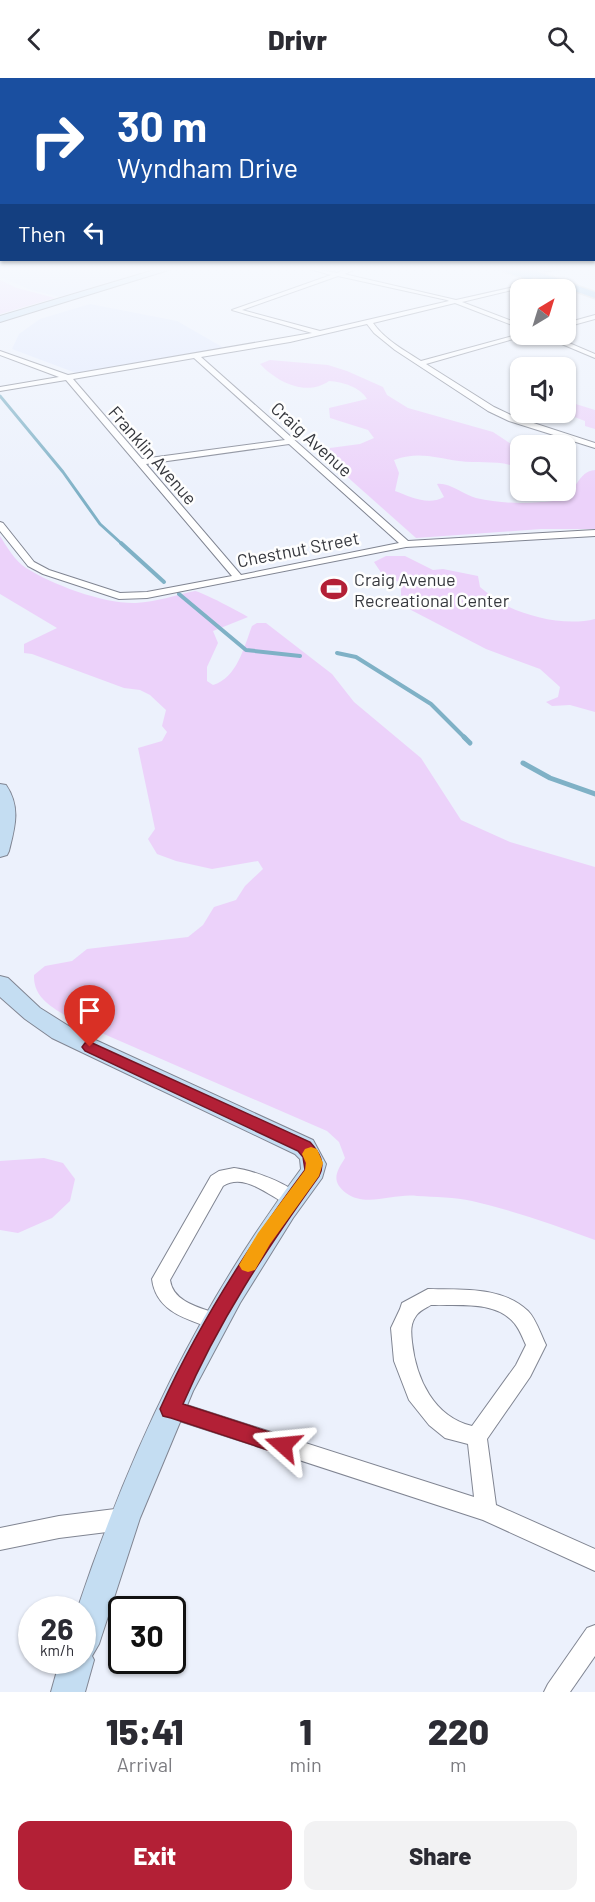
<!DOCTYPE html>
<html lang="en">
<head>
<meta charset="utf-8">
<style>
  :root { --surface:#fff; --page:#f2f2f3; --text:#2b2b33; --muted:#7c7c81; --accent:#b32036 }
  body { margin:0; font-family:Barlow,sans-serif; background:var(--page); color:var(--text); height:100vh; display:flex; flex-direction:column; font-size:22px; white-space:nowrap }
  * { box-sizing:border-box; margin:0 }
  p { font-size:20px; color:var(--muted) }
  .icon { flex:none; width:33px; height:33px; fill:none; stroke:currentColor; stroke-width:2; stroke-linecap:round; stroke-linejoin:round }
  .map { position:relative; height:1614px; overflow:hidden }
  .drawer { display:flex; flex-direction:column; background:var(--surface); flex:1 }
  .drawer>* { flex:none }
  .top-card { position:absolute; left:0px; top:0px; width:596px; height:183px; box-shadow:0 2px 4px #0004; background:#1a4fa0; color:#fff; overflow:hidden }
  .needle { width:39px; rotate:38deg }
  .tools { position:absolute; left:510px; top:201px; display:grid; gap:12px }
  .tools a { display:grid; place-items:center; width:66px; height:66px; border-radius:12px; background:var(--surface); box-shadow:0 2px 4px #0004; font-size:30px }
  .speed { position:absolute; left:18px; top:1518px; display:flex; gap:12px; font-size:30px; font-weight:700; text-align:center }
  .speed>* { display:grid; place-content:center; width:78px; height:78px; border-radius:50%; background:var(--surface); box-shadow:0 2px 4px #0004; line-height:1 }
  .speed small { font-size:15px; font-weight:400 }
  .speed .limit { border:3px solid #111; border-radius:9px; background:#fff; color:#111 }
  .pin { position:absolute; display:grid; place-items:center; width:51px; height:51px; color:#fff; margin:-62px -26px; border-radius:50% 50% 50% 0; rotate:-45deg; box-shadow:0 0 6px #0007 }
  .pin .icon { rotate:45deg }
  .me { position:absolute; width:66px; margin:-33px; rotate:288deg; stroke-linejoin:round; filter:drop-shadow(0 0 4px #0008) }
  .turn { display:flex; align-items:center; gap:21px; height:126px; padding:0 18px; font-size:27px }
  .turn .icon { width:78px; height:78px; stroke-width:2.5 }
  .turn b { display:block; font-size:42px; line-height:51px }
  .then { display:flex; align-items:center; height:57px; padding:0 18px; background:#0003; gap:12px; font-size:22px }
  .eta { display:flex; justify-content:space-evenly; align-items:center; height:102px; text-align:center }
  .eta b { font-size:36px; font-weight:800; line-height:42px }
  .cta { display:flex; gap:12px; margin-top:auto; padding:12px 18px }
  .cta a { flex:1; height:69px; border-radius:12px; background:var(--accent); color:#fff; font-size:24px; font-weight:800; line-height:69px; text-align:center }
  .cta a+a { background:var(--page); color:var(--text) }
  header { display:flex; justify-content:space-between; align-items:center; height:78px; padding:0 18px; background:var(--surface); font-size:27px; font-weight:800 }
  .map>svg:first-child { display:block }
  .built { fill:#dfe7fd }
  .green { fill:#ecd2fa }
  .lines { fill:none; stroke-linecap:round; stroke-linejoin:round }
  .stream-far2 { stroke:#7fb1c6; stroke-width:3 }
  .stream-far1 { stroke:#7fb1c6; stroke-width:4 }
  .stream { stroke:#7fb1c6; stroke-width:5 }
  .street-casing { stroke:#808592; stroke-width:2 }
  .secondary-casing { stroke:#808592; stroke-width:2 }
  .primary-casing { stroke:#cfcfd1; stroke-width:3 }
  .street { fill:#fff; fill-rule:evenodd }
  .secondary { fill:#c4ddf2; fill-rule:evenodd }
  .primary { fill:#89bbe5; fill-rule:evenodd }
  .route { fill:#b32036; stroke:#741523; stroke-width:1.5 }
  .slow { fill:#f59e0b }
  .labels { text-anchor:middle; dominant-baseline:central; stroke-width:5; stroke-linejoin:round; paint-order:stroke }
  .far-street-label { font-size:18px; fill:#36383e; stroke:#fefefe }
  .far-poi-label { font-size:18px; fill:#36383e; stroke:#fefefe; text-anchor:start }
</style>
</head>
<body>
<header><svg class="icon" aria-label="back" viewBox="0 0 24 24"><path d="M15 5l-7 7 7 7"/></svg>Drivr<svg class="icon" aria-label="search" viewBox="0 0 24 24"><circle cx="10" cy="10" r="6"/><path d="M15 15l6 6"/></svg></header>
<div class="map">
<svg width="595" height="1614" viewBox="0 0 595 1614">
  <rect width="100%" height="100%" fill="#ecf1fc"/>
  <g class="built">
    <path d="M0,190H160L60,219L31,212L0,199Z"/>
    <path d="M90,226L177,243L224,270L76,295L12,271L19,256L40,241Z"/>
  </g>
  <g class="green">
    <path d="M0,202L17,210L55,220L0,236Z"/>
    <path d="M270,282L328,287L347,293L383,309L387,317L408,330L493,354L511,366L512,378L520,380V391C502,381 480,386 459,383C434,380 420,373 394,382L399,395L395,413C411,419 428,428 444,419L437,406C449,404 464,417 476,420C498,425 520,426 542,424C547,424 556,423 561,421C576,415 578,393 595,392V451H541L416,460L326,380L330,370L360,366L374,360L368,352L330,340L329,330L367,321C360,309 343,304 329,303C306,319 277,304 260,286Z"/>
    <path d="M566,323L595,332V351L585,348V343L564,335Z"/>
    <path d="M0,458C7,469 15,483 26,490C53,507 104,526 136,525C156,524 176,517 195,513C200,513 244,536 248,539L213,553L218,565L207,589V603L213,607C237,600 244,569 252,548L257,545H266L332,596L354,624L421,680L461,742L510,764L595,789V1162C555,1147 515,1133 472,1123C455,1119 435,1119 417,1118C394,1115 366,1130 346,1115C330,1103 337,1093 345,1080L339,1064L327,1053L74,943C56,931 33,922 34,897L45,888L72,883L87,871L188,859L203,847L214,829L236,822L245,808L263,791L258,783L212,791L176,783L157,776L148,761L155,751L138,670L162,663L167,654L162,648L166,632L150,617L140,612L124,610L32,576L24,575V566L57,550L0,516Z"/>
    <path d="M386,478H405L433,492L443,491L478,498L480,509C488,515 497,524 507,528C532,540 568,548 595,541V634L570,627L552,628L546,624L558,619L560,609L540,591L486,571L411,532L401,517V505L382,496L374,484Z"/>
    <path d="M44,1080L63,1085L75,1101L70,1123L52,1140L18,1155L0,1152V1083Z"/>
  </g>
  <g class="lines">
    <path class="stream-far2" d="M0,318L63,394L100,446L122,466"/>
    <g class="stream-far1">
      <path d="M121,465L164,504"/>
      <path d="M179,516L246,572L300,578"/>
      <path d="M337,575L356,579L431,626L466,661"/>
    </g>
    <g class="stream">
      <path d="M464,659L470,665"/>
      <path d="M523,685L550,700L595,716"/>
    </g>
    <g class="street-casing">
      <g id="street">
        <path d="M306,190L337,195L349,190H359L344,196L456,222L554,200V202L462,224L520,246V250L455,225L373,245C385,262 404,272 421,283L520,256H531L426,286L494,329L515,339L595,365V370L509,343L488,333L395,272L374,255L367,246L290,264L201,279L408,463L595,452V458L406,469L147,520L119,521L43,496L28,488L0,453V444L3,445L34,484L49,492L120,515L147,514L232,498L66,302L0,313V309L59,299L0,277V273L68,297L312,255L232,232L331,197ZM338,198L447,222L449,223L320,253L242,232ZM194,280L285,362L142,381L73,301ZM289,366L399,465L241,497L146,386Z"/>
        <path d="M595,237V241L566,249V245Z"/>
        <path d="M538,256H548L595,276V280Z"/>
        <path d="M234,1090C251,1092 293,1106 301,1121L298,1126L292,1128C271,1121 246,1093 223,1108L170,1202C173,1225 202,1230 221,1237L223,1243L221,1249L214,1251C187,1241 156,1234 152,1201L211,1098L219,1093Z"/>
        <path d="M428,1211C461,1212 502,1208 528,1233C536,1241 541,1257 546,1267L530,1299L487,1361L496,1427L595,1471V1493L483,1442L164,1338L161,1331L164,1324L171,1322L474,1419L468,1366L445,1360L429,1347L409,1322L394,1283L391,1250L400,1231L402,1225ZM431,1227C458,1228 496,1222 515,1246C520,1252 523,1261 526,1267L516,1287L472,1348C434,1339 416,1301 412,1264C411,1255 410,1246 416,1238C419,1233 426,1230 431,1227Z"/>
        <path d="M123,1430L131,1434L134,1441L131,1448L123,1452L59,1460L0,1472V1450L59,1438Z"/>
        <path d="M595,1547V1578L570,1614H544L548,1606L587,1550Z"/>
      </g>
    </g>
    <g class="secondary-casing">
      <g id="secondary">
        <path d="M161,190H175L0,244V238Z"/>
        <path d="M536,190H568L516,198L512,195Z"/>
        <path d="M0,706L6,707C21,729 15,749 9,773L7,777L0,779Z"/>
        <path d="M0,898L8,900L40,930L78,954L313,1062L326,1086L322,1100L293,1140L240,1225L193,1313L140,1440L99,1566L92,1578L94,1582L85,1614H51L60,1582H82V1532H77C132,1368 198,1229 301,1091L300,1081L295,1076L52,960L25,941L0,919Z"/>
      </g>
    </g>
    <g class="primary-casing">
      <path id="primary" d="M494,190H527L595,214V220L534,199L530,202Z"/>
    </g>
    <use href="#street" class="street"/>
    <use href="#secondary" class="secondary"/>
    <use href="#primary" class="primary"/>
  </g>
  <linearGradient id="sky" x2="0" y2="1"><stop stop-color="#7eb3da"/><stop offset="0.46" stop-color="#f6f9fe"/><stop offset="1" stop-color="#f6f9fe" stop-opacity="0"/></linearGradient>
  <rect width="595" height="416" fill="url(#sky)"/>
  <path class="route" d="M90,964L310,1064C319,1074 326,1085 319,1098C267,1170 218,1244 183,1326L291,1361L294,1367L291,1374L283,1377L171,1340L163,1338L160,1331C199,1245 249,1167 305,1092L303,1079L298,1073L85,973L82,969L85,965Z"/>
  <path class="slow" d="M311,1069L317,1071L323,1085L319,1098L270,1166L255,1192L248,1194L242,1192L239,1187L258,1155L305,1092L306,1085L302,1076L305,1071Z"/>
  <defs>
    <g id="stadium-bare" transform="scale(2.07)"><path d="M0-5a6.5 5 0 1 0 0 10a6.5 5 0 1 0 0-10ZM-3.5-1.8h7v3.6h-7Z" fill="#b32036" stroke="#fefefe" stroke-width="2.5" paint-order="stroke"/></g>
  </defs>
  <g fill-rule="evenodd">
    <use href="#stadium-bare" x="334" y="511"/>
  </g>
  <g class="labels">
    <g class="far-street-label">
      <text transform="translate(312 361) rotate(42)">Craig Avenue</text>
      <text transform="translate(153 377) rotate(49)">Franklin Avenue</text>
      <text transform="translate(298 471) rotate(-11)">Chestnut Street</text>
    </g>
    <g class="far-poi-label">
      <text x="354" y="501">Craig Avenue<tspan x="354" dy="21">Recreational Center</tspan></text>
    </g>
  </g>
</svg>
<div class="tools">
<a><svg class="needle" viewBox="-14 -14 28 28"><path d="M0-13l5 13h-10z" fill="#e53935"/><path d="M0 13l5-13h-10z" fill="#7c7c81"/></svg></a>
<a><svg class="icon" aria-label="sound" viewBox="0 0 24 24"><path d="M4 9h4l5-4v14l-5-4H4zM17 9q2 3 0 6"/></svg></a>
<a><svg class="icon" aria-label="search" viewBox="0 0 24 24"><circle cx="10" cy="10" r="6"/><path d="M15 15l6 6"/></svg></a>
</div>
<div class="speed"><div>26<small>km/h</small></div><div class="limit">30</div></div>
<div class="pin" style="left:90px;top:969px;background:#d93025"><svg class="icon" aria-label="arrive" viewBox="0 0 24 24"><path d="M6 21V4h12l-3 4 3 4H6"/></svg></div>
<svg class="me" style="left:283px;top:1367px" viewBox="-20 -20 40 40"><path d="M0-17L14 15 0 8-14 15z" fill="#b32036" stroke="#fff" stroke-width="4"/></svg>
<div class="top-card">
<div class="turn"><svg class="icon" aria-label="right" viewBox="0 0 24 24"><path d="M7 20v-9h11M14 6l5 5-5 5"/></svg><div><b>30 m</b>Wyndham Drive</div></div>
<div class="then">Then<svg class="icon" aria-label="left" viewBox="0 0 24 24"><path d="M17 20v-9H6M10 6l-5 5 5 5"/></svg></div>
</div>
</div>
<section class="drawer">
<div class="eta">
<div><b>15:41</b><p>Arrival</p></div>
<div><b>1</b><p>min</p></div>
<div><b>220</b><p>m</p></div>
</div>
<div class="cta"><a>Exit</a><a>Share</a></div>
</section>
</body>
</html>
